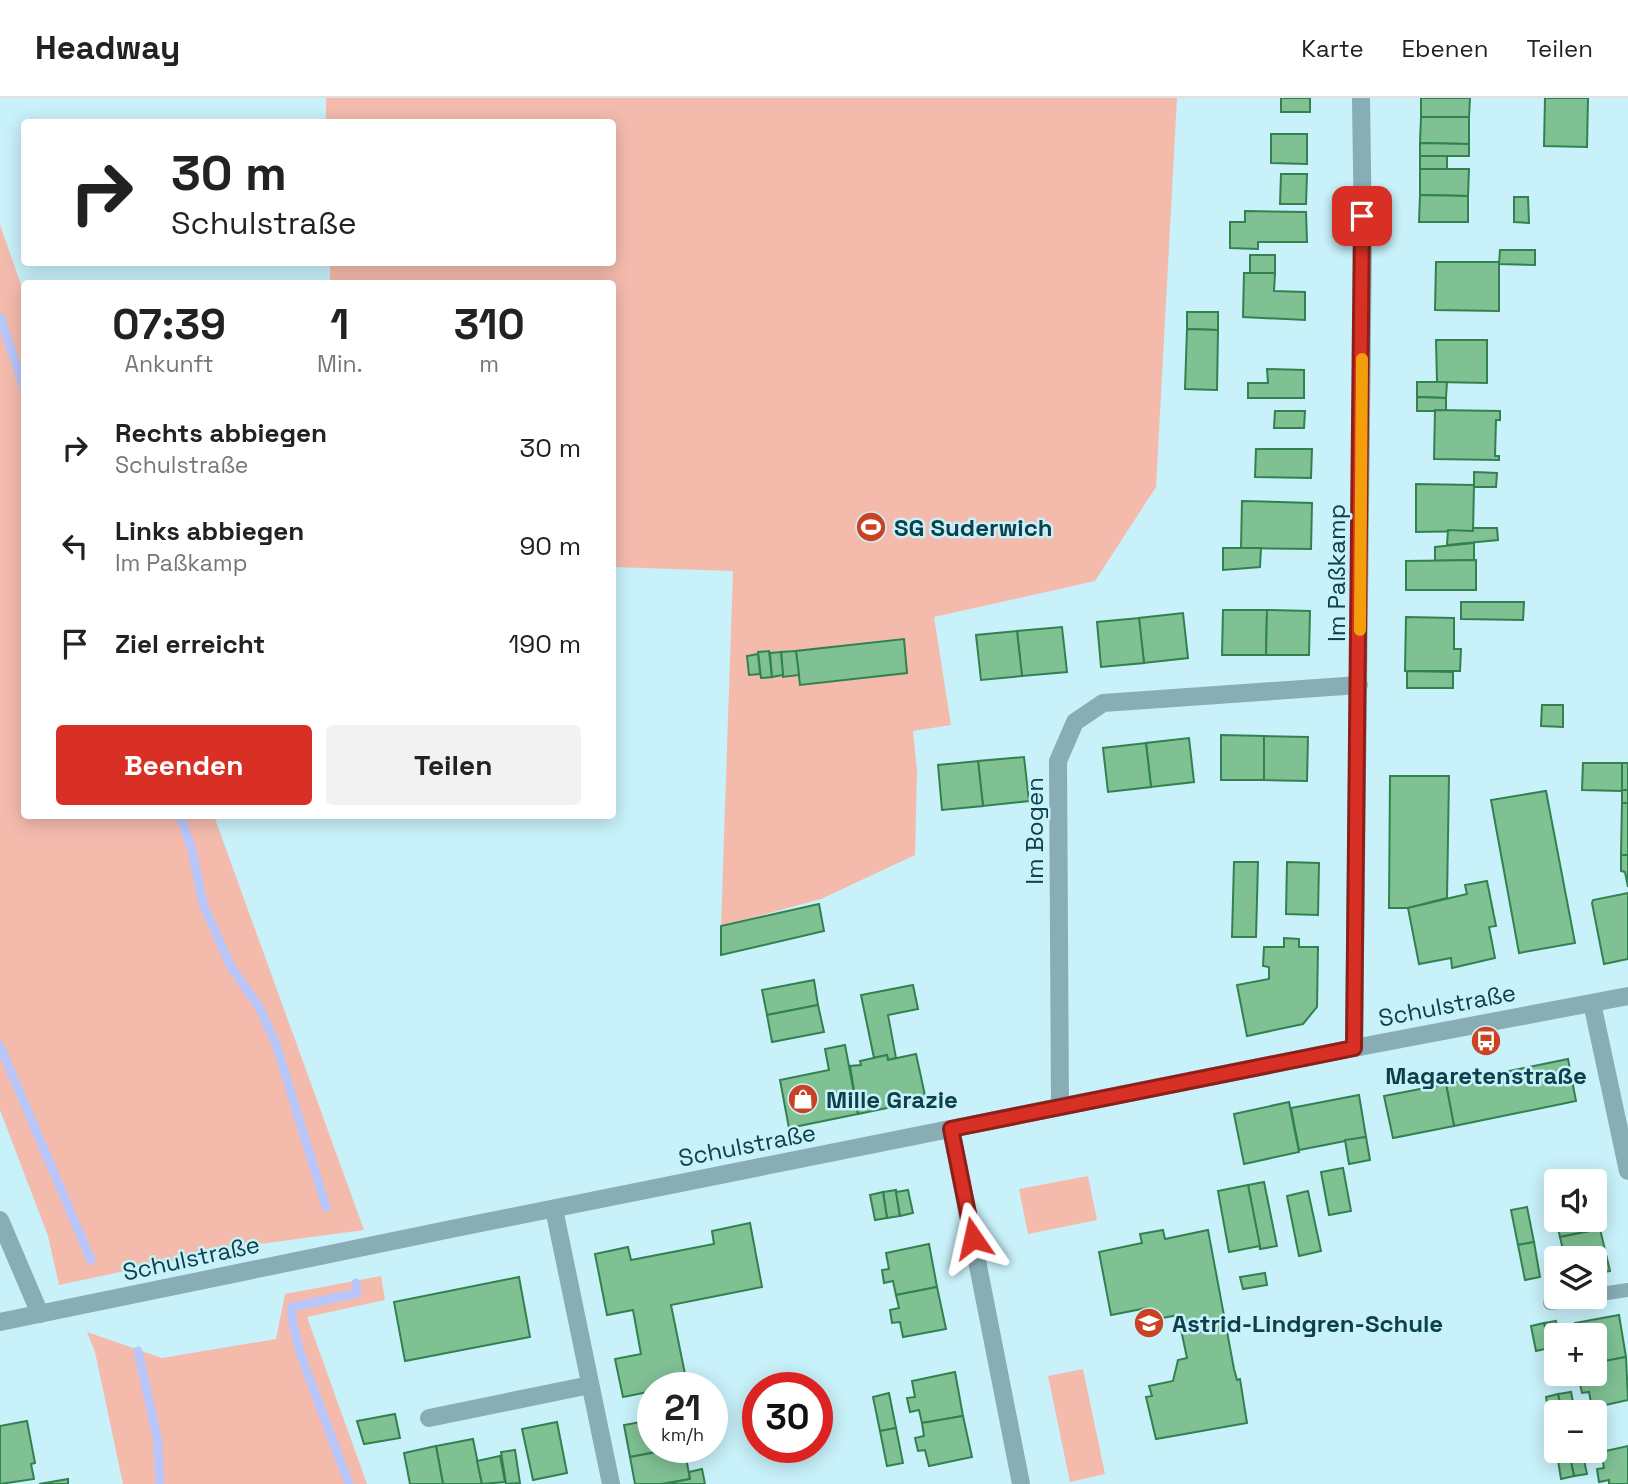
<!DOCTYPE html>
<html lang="de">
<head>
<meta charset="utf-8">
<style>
  :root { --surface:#fff; --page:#f2f2f2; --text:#222; --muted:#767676; --line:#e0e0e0; --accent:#d93025 }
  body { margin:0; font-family:"Space Grotesk",sans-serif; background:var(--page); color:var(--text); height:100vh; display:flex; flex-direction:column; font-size:26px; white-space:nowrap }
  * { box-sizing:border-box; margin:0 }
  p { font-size:23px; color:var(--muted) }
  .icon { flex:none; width:38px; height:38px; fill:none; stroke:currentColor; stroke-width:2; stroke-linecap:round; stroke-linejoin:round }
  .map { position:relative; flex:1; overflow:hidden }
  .sheet { position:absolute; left:21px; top:182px; width:595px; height:539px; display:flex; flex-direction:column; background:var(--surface); border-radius:7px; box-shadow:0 4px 18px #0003 }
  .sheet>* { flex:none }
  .top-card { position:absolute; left:21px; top:21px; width:595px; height:147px; border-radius:7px; box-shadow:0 4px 18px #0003; background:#fff; color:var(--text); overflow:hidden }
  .tools { position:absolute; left:1544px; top:1071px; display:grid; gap:14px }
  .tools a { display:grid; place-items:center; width:63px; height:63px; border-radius:7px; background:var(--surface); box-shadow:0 4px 18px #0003; font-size:35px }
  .speed { position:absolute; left:637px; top:1274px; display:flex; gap:14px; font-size:35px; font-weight:700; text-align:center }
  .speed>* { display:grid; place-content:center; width:91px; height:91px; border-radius:50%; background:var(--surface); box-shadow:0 4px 18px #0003; line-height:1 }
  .speed small { font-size:18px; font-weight:400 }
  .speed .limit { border:10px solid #d22; background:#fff; color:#111 }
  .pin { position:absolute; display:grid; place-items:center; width:60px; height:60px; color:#fff; margin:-30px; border-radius:14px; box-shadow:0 4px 10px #0006 }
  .me { position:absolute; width:77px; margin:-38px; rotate:349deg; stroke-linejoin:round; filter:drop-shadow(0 0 5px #0008) }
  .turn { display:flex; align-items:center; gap:24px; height:147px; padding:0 35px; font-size:32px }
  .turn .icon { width:91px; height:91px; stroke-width:2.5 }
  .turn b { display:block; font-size:49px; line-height:60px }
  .eta { display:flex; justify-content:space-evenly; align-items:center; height:119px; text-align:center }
  .eta b { font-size:42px; font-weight:700; line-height:49px }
  .cta { display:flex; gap:14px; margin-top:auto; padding:14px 35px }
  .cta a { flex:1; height:80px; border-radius:7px; background:var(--accent); color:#fff; font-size:28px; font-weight:700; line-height:80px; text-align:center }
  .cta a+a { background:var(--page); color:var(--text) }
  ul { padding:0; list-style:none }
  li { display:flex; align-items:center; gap:21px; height:98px; padding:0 35px }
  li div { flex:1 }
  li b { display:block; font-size:26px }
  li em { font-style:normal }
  header { display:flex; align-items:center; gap:42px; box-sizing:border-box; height:98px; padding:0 35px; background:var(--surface); border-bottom:2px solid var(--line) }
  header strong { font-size:33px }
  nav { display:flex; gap:38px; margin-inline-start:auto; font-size:24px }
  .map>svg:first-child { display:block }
  .green { fill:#f4bbad }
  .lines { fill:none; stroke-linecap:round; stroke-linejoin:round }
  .stream { stroke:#b9c6fa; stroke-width:9 }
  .building { fill:#80c194; stroke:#328150; stroke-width:2 }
  .service { stroke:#88adb5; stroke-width:14 }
  .minor { stroke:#88adb5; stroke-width:18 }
  .route-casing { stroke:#8d1f18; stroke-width:18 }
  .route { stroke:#d93025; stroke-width:12 }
  .slow { stroke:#f59e0b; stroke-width:12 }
  .labels { text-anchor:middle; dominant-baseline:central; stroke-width:5; stroke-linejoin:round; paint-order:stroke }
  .poi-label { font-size:24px; font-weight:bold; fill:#0c404a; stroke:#c8f1fa; text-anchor:start }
  .street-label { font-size:24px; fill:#0c404a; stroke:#c8f1fa }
</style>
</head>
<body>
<header>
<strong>Headway</strong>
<nav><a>Karte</a><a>Ebenen</a><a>Teilen</a></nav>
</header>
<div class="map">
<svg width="1628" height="1386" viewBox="0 0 1628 1386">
  <rect width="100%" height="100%" fill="#c8f1fa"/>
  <g class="green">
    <path d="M326,0H1177L1156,389L1095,483L934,519L951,627L913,633L917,673L915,757L821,801L721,828L733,473L613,469L612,186L330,185V165L612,164V24H326Z"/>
    <path d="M0,127L24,195V718H214L364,1132L238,1149L59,1187L48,1138L0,1012Z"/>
    <path d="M1088,1078L1097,1122L1028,1136L1019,1091Z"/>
    <path d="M381,1178L385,1202L307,1219L367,1386H123L95,1254L87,1234L162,1260L276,1241L285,1196Z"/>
    <path d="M1083,1271L1105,1376L1070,1384L1048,1278Z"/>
  </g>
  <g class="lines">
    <g class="stream">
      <path d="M0,219L24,290"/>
      <path d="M180,718L192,752L203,806L231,869L259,909L276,946L326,1109"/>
      <path d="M0,948L91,1162"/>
      <path d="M138,1253L157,1339L160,1386"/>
      <path d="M349,1386L300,1255L292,1221V1209L357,1195L356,1185"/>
    </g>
  </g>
  <g class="building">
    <rect x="1281" y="0" width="29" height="14"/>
    <path d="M1421,0H1470L1469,19H1421Z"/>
    <path d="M1545,0H1588L1587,49L1544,48Z"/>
    <path d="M1421,19H1469V46L1420,45Z"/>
    <path d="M1271,36H1307V66L1271,65Z"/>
    <path d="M1420,45L1469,46V58H1420Z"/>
    <rect x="1420" y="58" width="27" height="13"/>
    <path d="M1420,71H1469L1468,98L1420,97Z"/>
    <path d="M1281,76H1307L1306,106H1280Z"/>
    <path d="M1420,97L1468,98V124H1419Z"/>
    <path d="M1514,99H1528L1529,125L1514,124Z"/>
    <path d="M1245,113L1306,114L1307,144H1258V151L1230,150V124H1245Z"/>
    <path d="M1500,152H1535V167L1499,166Z"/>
    <rect x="1250" y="157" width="25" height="18"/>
    <path d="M1436,164H1499V213L1435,212Z"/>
    <path d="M1244,175H1275L1274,193L1305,194V222L1243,219Z"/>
    <path d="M1187,214H1218V232L1187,231Z"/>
    <path d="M1187,231L1218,232L1217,292L1185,291Z"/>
    <path d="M1436,242H1487V285L1437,284Z"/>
    <path d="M1267,271L1304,272V300H1248V285H1268Z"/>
    <path d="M1417,284H1447L1446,300L1417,299Z"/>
    <path d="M1417,299L1446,300V313H1417Z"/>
    <path d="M1435,312L1500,313V322H1496L1495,358H1499V362L1434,361Z"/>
    <path d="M1275,313H1305L1304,330H1274Z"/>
    <path d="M1256,351H1312L1311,380L1255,379Z"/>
    <path d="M1474,374L1497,375L1496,389H1474Z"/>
    <path d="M1416,386L1474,387L1473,433L1416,434Z"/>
    <path d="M1242,403L1312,405L1311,451L1241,450Z"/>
    <path d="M1473,430H1497L1498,442L1447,447L1448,432L1473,433Z"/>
    <path d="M1474,445V462L1435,463V449Z"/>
    <path d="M1223,450H1261L1260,469L1223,472Z"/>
    <path d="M1476,462V492H1406V463Z"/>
    <path d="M1461,504H1524L1523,522L1461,521Z"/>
    <path d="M1223,512H1267L1266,557H1222Z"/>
    <path d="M1267,512L1310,513L1309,557H1266Z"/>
    <path d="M1183,515L1188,560L1144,565L1139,520Z"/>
    <path d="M1406,519L1454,520V551H1461L1460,573H1405Z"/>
    <path d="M1139,520L1144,565L1101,569L1097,524Z"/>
    <path d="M1062,529L1067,574L1022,578L1017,533Z"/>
    <path d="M1017,533L1022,578L981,582L976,537Z"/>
    <path d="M904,541L907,575L800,587L796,553Z"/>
    <path d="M769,553L772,579L761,580L758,554Z"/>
    <path d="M796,553L799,577L783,579L781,554Z"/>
    <path d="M781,554L783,577L772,579L770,555Z"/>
    <path d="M758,556L760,576L749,577L747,558Z"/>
    <path d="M1407,573L1453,574V590H1407Z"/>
    <path d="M1542,607H1563V629L1541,628Z"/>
    <path d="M1221,637L1264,638V682H1221Z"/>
    <path d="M1264,638L1308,639L1307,683L1264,682Z"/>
    <path d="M1189,640L1194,684L1151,689L1146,645Z"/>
    <path d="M1146,645L1151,689L1108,694L1103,650Z"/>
    <path d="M1024,659L1029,703L983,708L978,663Z"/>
    <path d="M978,663L983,708L942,712L938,667Z"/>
    <path d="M1583,665H1622V693L1582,692Z"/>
    <rect x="1622" y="665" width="6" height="27"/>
    <path d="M1390,678H1449L1447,800L1408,810H1389Z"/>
    <rect x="1622" y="692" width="6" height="13"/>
    <path d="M1546,693L1575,845L1519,855L1491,702Z"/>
    <path d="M1622,705H1628V757H1621Z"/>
    <path d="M1621,757H1628V789L1625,774L1621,773Z"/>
    <path d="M1234,764H1258L1256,839H1232Z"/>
    <path d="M1287,764L1319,765L1318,817L1286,816Z"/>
    <path d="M1487,783L1496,828L1489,829L1495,860L1452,870L1451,860L1419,866L1408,810L1467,796L1465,787Z"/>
    <path d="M1628,795V861L1604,866L1592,805L1593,802Z"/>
    <path d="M819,806L824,833L721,857V828Z"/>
    <path d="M1284,840L1299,841V849H1318L1317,909L1303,926L1247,938L1237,887L1269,881V869L1263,868L1264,849H1284Z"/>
    <path d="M814,882L818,907L767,917L762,892Z"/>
    <path d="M913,887L918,911L888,917L896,960L888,962L887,957L874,960L861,897Z"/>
    <path d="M818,907L824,934L772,944L767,917Z"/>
    <path d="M845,947L858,1016L789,1030L780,982L829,972L825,951Z"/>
    <path d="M916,956L926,1002L858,1016L850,968L861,967L860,963L887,957L888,962Z"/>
    <path d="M1568,961L1576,1003L1454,1028L1446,986Z"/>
    <path d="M1446,986L1454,1028L1393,1040L1384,998Z"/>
    <path d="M1359,997L1366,1039L1299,1052L1291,1010Z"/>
    <path d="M1289,1004L1299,1054L1244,1066L1234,1016Z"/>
    <path d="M1366,1039L1370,1062L1349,1066L1345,1042Z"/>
    <path d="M1343,1070L1351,1113L1329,1117L1321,1074Z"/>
    <path d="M1264,1084L1277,1148L1260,1151L1248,1087Z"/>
    <path d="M1248,1087L1260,1148L1229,1154L1218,1093Z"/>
    <path d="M896,1092L900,1118L887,1120L883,1094Z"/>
    <path d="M908,1092L913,1115L900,1118L896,1094Z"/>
    <path d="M1308,1093L1321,1153L1299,1158L1287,1098Z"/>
    <path d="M883,1094L887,1120L875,1122L870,1097Z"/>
    <path d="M1594,1095L1600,1131L1560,1139L1557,1126L1548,1127L1546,1114L1553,1113L1550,1097L1556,1096V1122H1594Z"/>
    <path d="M1527,1109L1534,1144L1518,1147L1511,1112Z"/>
    <path d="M750,1125L762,1189L671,1207L687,1286L653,1290V1293L623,1299L615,1261L641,1256L633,1212L607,1217L595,1156L628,1149L631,1162L714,1146L712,1133Z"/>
    <path d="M1600,1131L1610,1173L1594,1176V1160H1556V1164L1554,1154L1563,1152L1560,1139Z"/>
    <path d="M1163,1132L1165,1141L1208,1132L1234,1271L1237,1282L1240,1281L1247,1325L1156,1341L1146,1299L1152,1298L1149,1288L1173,1283L1178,1262L1187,1260L1178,1217L1157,1221L1156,1217L1148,1218L1147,1210L1111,1217L1099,1154L1142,1145L1140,1136Z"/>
    <path d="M1534,1144L1540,1179L1525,1182L1518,1147Z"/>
    <path d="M929,1146L937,1189L896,1197L893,1183L884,1185L882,1172L889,1171L886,1155Z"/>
    <path d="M1265,1175L1267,1187L1243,1191L1240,1179Z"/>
    <path d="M519,1179L530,1239L405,1263L394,1204Z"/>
    <path d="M937,1189L946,1231L903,1239L900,1224L892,1225L890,1212L899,1210L896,1197Z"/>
    <path d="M1619,1217L1626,1259L1594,1265V1237H1578L1575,1225Z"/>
    <path d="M1556,1223L1559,1237H1556V1249L1549,1250L1544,1225Z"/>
    <path d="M1544,1225L1549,1250L1536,1253L1531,1228Z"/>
    <path d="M1626,1259L1628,1302L1592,1310L1589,1294L1582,1295L1579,1282L1589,1280L1588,1276H1594V1265Z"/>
    <path d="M955,1274L963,1318L922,1325L919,1312L910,1314L907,1300L915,1299L912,1283Z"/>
    <path d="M1571,1294L1575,1314H1562L1558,1296Z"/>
    <path d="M889,1295L896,1330L880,1333L873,1299Z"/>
    <path d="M1558,1296L1562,1314H1556V1322L1550,1323L1546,1299Z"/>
    <path d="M395,1316L400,1340L364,1346L357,1323Z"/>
    <path d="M963,1318L972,1359L929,1368L925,1352L918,1353L915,1340L924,1338L922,1325Z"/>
    <path d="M652,1322L653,1349H681L630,1359L624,1327Z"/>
    <path d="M27,1323L35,1365L31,1366L34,1381L0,1386V1328Z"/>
    <path d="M557,1324L567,1375L533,1382L522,1331Z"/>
    <path d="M896,1330L903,1365L887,1368L880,1333Z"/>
    <path d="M473,1341L482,1386H443L436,1348Z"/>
    <path d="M436,1348L443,1386H410L404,1355Z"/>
    <path d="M1628,1348V1386H1609V1382L1599,1384L1597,1371L1604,1370L1601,1354Z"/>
    <path d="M684,1349L690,1381L661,1386H635L630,1359Z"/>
    <path d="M515,1352L520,1385L506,1386L501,1354Z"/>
    <path d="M1582,1353L1587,1376L1574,1378L1569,1354Z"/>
    <path d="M1569,1354L1574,1378L1561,1381L1557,1356Z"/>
    <path d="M500,1358L505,1384L482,1386L477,1363Z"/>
    <path d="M702,1371L705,1386H665L690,1381L689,1374Z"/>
    <path d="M68,1381V1386H39Z"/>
  </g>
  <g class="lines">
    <g class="service">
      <path d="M1594,1197L1628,1192"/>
      <path d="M1550,1205L1586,1199"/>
    </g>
    <g class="minor">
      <path d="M1592,905L1628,1073"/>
      <path d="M1354,950L1363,141L1361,0"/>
      <path d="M1060,1009L1058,663L1075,624L1103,605L1359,587"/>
      <path d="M951,1031L1021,1386"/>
      <path d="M554,1111L611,1386"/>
      <path d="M0,1122L40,1216"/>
      <path d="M0,1224L456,1130L1354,950L1628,898"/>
      <path d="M429,1320L590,1287"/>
    </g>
  </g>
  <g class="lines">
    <g class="route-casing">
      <path id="route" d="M973,1140L951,1031L1354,950L1362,118"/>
    </g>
    <use href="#route" class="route"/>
    <path class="slow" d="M1360,532L1362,261"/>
  </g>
  <defs>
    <g id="stadium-disc" transform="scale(1.575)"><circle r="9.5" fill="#cb4124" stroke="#c8f1fa"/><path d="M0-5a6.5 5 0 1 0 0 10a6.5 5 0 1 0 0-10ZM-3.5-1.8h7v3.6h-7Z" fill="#fff"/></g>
    <g id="bus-disc" transform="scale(1.575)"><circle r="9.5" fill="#cb4124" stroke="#c8f1fa"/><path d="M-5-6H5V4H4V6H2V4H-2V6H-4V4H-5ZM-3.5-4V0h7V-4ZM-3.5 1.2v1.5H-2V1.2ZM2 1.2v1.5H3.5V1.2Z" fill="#fff"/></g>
    <g id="shop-disc" transform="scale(1.575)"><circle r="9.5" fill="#cb4124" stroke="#c8f1fa"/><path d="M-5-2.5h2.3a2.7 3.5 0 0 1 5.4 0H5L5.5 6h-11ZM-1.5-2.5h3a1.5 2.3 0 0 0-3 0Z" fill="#fff"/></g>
    <g id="school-disc" transform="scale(1.575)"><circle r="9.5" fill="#cb4124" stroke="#c8f1fa"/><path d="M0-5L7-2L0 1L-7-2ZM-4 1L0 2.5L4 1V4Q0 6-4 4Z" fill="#fff"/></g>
  </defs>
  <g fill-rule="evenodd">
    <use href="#stadium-disc" x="871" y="429"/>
    <use href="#bus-disc" x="1486" y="943"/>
    <use href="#shop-disc" x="803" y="1001"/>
    <use href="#school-disc" x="1149" y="1225"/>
  </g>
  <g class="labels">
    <g class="poi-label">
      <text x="894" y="429">SG Suderwich</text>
      <text x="1486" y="977" text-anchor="middle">Magaretenstraße</text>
      <text x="826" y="1001">Mille Grazie</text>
      <text x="1172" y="1225">Astrid-Lindgren-Schule</text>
    </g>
    <g class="street-label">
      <text transform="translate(1336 475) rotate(-90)">Im Paßkamp</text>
      <text transform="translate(1034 733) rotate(-90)">Im Bogen</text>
      <text transform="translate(1447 907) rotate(-11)">Schulstraße</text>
      <text transform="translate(747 1047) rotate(-11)">Schulstraße</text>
      <text transform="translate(191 1160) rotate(-12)">Schulstraße</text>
    </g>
  </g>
</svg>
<div class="tools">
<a><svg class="icon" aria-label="sound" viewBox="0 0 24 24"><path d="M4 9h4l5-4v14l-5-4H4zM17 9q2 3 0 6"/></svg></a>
<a><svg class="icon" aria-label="layers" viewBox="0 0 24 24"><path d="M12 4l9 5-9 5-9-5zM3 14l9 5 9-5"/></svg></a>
<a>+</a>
<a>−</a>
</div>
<div class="speed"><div>21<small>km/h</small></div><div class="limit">30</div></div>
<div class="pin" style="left:1362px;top:118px;background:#d93025"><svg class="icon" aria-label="arrive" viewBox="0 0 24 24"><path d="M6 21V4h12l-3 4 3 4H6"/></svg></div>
<svg class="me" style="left:973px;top:1140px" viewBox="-20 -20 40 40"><path d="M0-17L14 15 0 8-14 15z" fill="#d93025" stroke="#fff" stroke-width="4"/></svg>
<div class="top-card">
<div class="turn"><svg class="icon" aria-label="right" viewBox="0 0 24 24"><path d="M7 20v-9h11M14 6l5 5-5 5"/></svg><div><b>30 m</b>Schulstraße</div></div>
</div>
<section class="sheet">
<div class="eta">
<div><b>07:39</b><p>Ankunft</p></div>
<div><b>1</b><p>Min.</p></div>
<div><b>310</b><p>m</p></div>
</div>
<ul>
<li><svg class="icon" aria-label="right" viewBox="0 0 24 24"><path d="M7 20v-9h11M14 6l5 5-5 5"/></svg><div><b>Rechts abbiegen</b><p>Schulstraße</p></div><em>30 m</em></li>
<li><svg class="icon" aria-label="left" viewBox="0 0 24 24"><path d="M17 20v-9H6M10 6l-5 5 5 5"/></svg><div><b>Links abbiegen</b><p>Im Paßkamp</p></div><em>90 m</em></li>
<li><svg class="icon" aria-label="arrive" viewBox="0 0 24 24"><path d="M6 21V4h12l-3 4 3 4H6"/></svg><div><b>Ziel erreicht</b></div><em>190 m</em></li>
</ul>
<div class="cta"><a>Beenden</a><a>Teilen</a></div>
</section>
</div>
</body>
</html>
